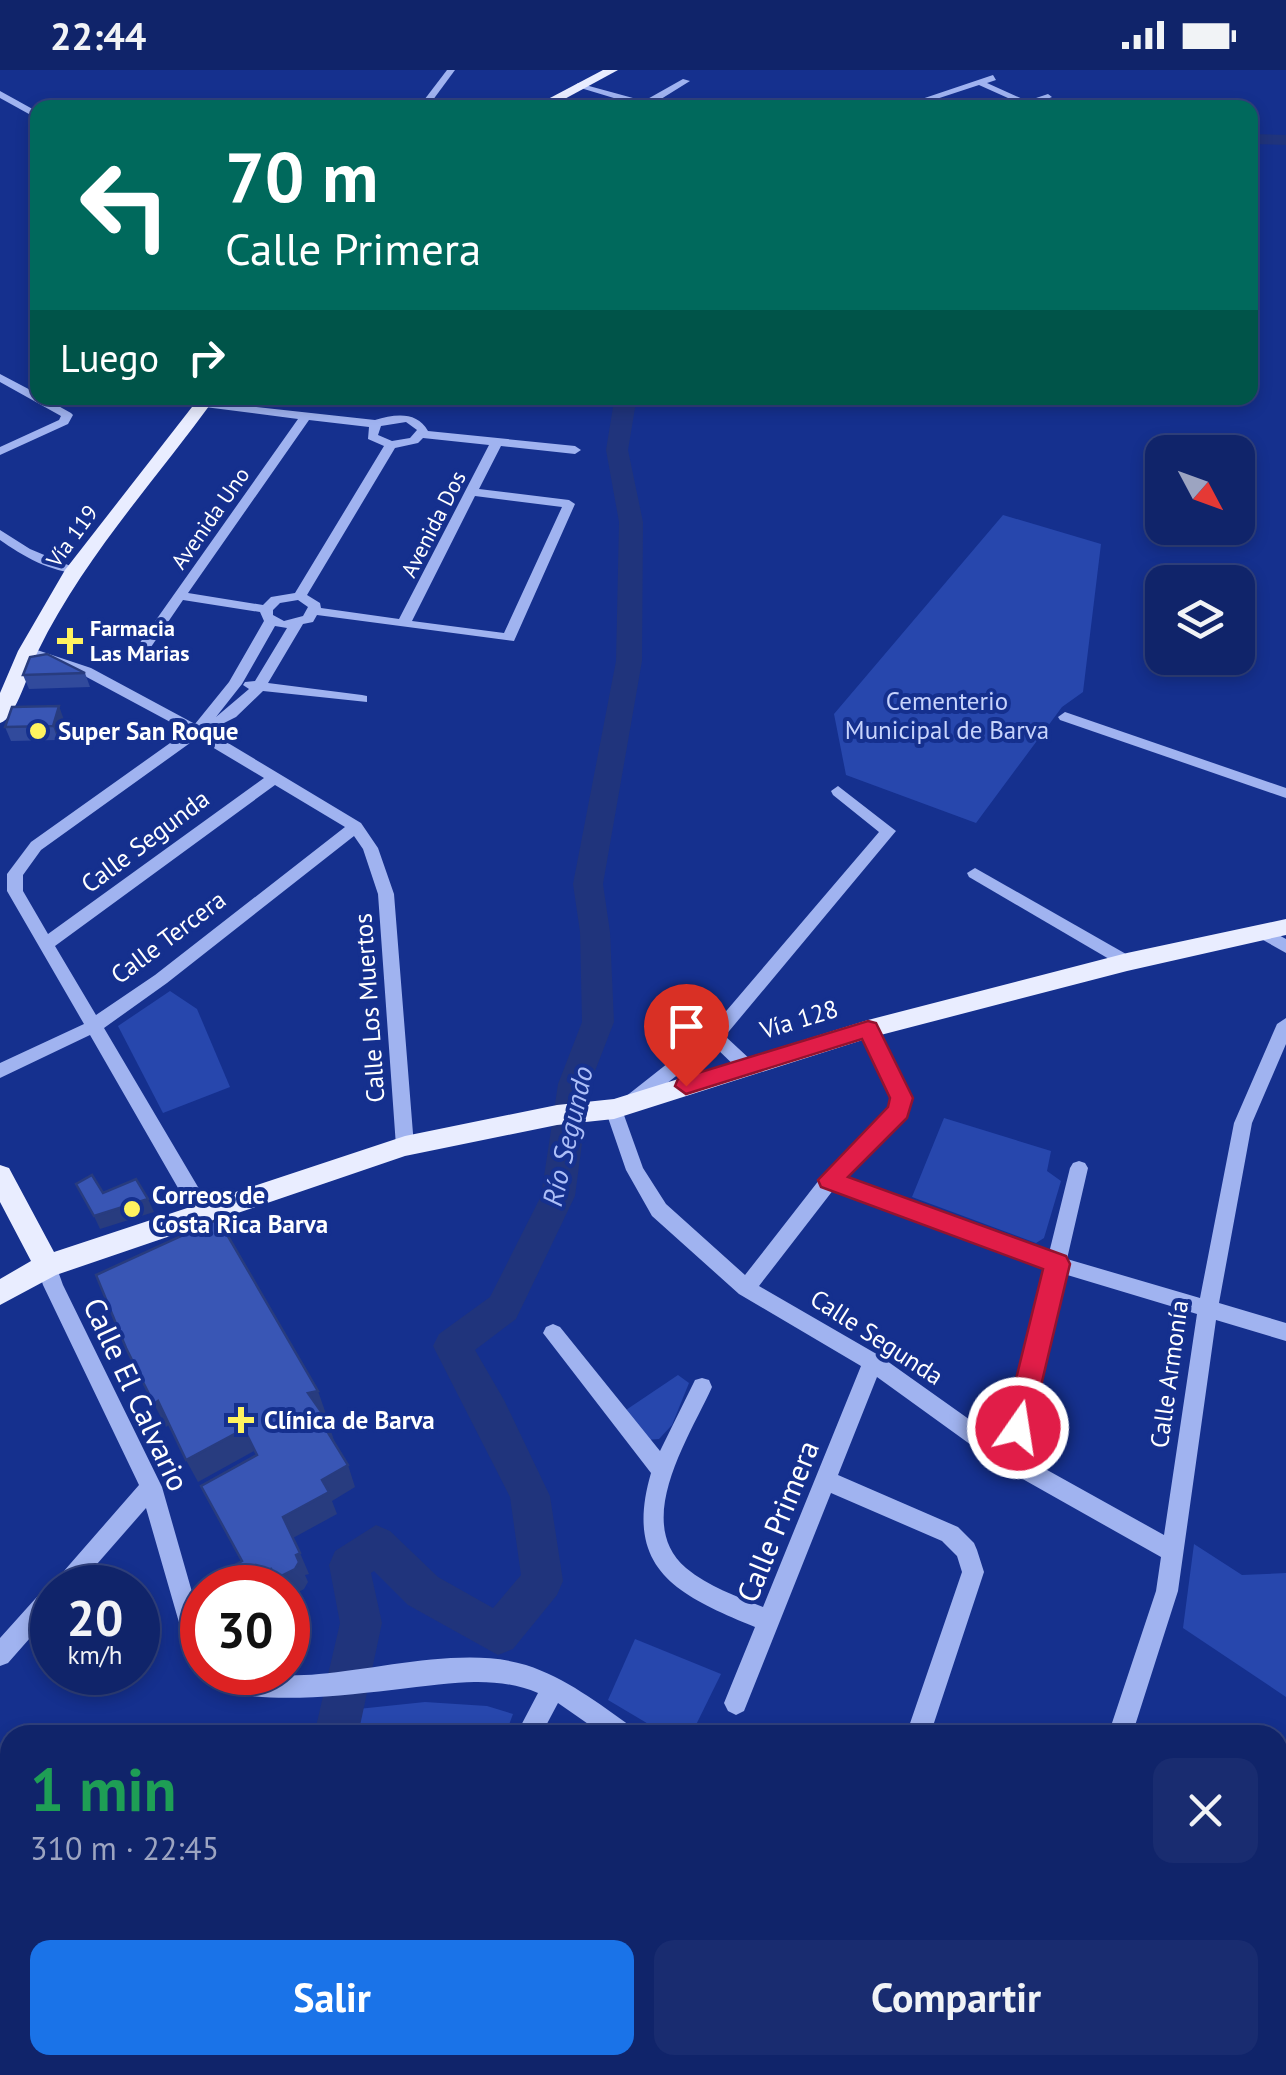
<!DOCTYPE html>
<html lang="es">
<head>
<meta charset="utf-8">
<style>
  :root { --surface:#10246a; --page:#192c70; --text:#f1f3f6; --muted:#9ca4c1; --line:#30417e; --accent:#1a73e8 }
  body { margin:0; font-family:"PT Sans",sans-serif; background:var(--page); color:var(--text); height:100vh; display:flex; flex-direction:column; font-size:38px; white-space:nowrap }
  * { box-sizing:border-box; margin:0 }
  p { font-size:32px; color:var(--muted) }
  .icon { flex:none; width:55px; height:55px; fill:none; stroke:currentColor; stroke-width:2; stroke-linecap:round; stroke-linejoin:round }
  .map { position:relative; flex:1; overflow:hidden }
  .details { position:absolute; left:0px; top:1655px; width:1288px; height:350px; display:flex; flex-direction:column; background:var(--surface); border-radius:30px 30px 0 0; box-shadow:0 5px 15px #0003,0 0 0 2px var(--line) }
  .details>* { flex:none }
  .top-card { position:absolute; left:30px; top:30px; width:1228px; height:305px; border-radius:20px; box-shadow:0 5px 15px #0003,0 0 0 2px var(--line); background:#00695c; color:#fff; overflow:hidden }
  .needle { width:65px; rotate:131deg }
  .buttons { position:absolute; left:1145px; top:365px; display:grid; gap:20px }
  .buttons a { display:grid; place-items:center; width:110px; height:110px; border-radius:20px; background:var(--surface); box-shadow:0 5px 15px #0003,0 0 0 2px var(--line); font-size:50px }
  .speed { position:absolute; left:30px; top:1495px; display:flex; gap:20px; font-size:50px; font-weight:700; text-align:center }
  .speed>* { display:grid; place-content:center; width:130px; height:130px; border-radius:50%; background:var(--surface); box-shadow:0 5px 15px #0003,0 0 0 2px var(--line); line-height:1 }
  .speed small { font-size:25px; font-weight:400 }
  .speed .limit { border:15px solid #d22; background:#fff; color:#111 }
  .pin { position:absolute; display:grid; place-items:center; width:85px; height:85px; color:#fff; margin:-102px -42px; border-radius:50% 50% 50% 0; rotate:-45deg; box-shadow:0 0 10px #0007 }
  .pin .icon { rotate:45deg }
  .me { position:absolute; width:110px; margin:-55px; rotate:13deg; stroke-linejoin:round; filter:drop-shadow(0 0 8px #0008) }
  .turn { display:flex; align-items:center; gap:35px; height:210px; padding:0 30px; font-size:45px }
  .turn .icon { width:130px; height:130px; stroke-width:2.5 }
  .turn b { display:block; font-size:70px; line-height:85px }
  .then { display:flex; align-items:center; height:95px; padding:0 30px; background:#0003; gap:20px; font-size:38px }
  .round { display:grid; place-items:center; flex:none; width:105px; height:105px; border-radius:20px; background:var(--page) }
  .overview { display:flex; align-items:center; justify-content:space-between; height:170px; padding:0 30px }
  h1 { font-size:60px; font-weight:700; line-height:75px; color:#1e9e55 }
  .cta { display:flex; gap:20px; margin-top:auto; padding:20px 30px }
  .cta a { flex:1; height:115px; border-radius:20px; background:var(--accent); color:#fff; font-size:40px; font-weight:700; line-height:115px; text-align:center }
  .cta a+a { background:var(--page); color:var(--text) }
  .status { display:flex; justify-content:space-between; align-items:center; height:70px; padding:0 50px; background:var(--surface); direction:ltr }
  .status svg { height:28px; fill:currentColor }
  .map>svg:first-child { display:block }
  .green { fill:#2747ad }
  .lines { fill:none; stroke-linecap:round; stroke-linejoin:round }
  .river { fill:#20347c; fill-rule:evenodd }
  .minor { fill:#a0b3f0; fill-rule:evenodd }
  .major { fill:#e9edff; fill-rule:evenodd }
  .wall { fill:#314a9c }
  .shaded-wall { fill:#283c7f }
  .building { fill:#3956b5; stroke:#283c7f; stroke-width:2.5 }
  .route { fill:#e11d48; stroke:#92132f; stroke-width:2.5 }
  .poi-dot { fill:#fff35f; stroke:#15308e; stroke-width:4 }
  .labels { text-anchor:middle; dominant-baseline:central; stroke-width:8; stroke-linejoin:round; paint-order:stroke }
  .far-street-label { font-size:22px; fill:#fff; stroke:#15308e }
  .far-poi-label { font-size:22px; font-weight:bold; fill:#fff; stroke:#15308e; text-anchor:start }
  .park-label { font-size:25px; fill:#c7d3fc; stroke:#15308e }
  .poi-label { font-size:25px; font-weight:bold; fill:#fff; stroke:#15308e; text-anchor:start }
  .street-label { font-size:25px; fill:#fff; stroke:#15308e }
  .water-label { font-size:28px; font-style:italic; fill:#acbef7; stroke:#15308e }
  .near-street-label { font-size:30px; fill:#fff; stroke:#15308e }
</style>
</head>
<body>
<div class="status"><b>22:44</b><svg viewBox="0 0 49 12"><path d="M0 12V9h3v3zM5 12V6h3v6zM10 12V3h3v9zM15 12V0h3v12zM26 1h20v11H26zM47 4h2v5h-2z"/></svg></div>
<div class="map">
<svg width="1286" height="2005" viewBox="0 0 1286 2005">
  <rect width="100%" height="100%" fill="#15308e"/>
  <g class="green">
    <path d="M1003,445L1101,474L1083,622L1062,637L976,753L846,705L834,644Z"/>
    <path d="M170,921L197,939L230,1017L163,1043L118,956Z"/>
    <path d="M944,1048L1051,1081L1047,1101L1061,1111L1044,1168L1036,1173L912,1127Z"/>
    <path d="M678,1305L689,1313L672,1355L659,1369L645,1370L623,1342Z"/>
    <path d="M1194,1474L1242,1505L1286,1503V1627L1183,1558Z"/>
    <path d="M635,1569L721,1604L691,1665H667L608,1630Z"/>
    <path d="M425,1632L487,1636L513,1644L505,1665H350L358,1639Z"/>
    <path d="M18,1995H292L282,2005H7Z"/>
  </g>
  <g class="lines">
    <g class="river">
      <path d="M1250,64L1286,65V75L1250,74Z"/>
      <path d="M620,328H642L635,338L628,380L643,452L642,591L603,814L610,862L614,952L590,1014L575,1126L516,1249L475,1280L504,1330L550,1426L563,1511L557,1525L513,1579L498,1585L408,1535L374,1501L371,1503L382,1553L358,1665H314L340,1553L329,1495L335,1481L376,1455L390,1461L438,1507L493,1538L521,1505L510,1427L433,1276L439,1264L490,1227L541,1126L558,1014L582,952L580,862L573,814L616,591L619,452L606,380L613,337Z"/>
      <path d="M10,1943V1995H13L0,2000V1947Z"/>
    </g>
    <g class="minor">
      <path d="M447,0H455L427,38H418Z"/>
      <path d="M993,5L996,10L987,13L1027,31L1048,24L1052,27L1030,36L1012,38L1019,33L979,15L909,38H895Z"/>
      <path d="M683,9L690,11L653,34L663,38H647L574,16L578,13L644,31Z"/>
      <path d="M0,21L38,42V49L0,28Z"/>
      <path d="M0,304L38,324V328H44L71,343L73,345L68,354L0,385V377L59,350L61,346L0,312Z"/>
      <path d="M201,331L375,350C395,344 417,341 428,361L575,376L581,380L575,384L501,376L479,419L569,430L575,434L514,571L317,545L313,552L303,554L268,613L362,625L367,626V632L263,621L236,647L208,661L361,753L378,778L394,824L414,1076L411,1081H399L396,1076L378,824L363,779L354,766L167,913L104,958L211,1139L213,1145L211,1151L204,1153L197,1151L90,965L0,1008V993L84,954L7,821V804L31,772L187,661L81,604L21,581L28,577L91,598L195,654L229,612L264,551L260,542L183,530L151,577L146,578L139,574L298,349L197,336V332ZM309,350L369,357L368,369L384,376L295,523L271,527L263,535L188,523ZM406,352L417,360L410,368L392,371L378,365L381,356ZM423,368L489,375L399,549L321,538L320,533L307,525L395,378L418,373ZM475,426L562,437L504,563L412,551ZM298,530L308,537L303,546L284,551L273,545V540L280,533ZM275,556L287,558L255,611L245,612L243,615L249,619L216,647L242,614ZM197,668L264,708L48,864L23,821V805L41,780ZM275,715L345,757L155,905L96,945L55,876Z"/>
      <path d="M0,460L30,479L80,500L79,503C52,503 21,485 0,470Z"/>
      <path d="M1065,642L1286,718V728L1060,650L1058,647Z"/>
      <path d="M838,716L896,761L725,966L752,991L755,996L752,1001H740L714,976L637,1037H625L622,1032L625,1027L710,960L879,762L833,725L831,721Z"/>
      <path d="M975,798L1133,888L1135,892L1133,896H1121L969,807L967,803Z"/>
      <path d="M1262,856L1286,869V883L1256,866L1254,862L1256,858Z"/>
      <path d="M1286,948V974L1252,1053L1219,1233L1286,1253V1271L1216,1250L1178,1521L1132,1665H1108L1156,1521L1161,1487L1003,1398L877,1307L838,1405L958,1457L974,1473L977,1480L984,1502L930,1665H906L962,1502L957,1486L942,1471L831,1423L744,1641L736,1645L728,1641L724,1633L755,1557C677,1525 623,1499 651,1403L543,1263L546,1257L553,1254L560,1257L660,1381L695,1310L702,1308L709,1310L712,1317C690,1366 632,1452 686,1498C709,1517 736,1526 763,1537L861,1296L739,1224L652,1146L626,1100L605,1039L608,1034H620L643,1098L666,1134L745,1205L823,1105L891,1038L893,1028L859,959L862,954H874L911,1028L905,1046L844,1108L1049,1183L1070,1098L1073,1093L1079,1091L1085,1093L1088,1098L1067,1189L1200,1228L1234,1053L1277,954ZM834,1119L1046,1198L1004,1374L880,1286L759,1216ZM1064,1204L1197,1244L1164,1465L1022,1386Z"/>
      <path d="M47,1188L54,1190L63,1215L162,1417L202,1557V1602C241,1602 280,1608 319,1604C382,1599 465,1576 526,1595C566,1608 598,1633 632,1657L636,1665H604L558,1633L541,1665H516L538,1623C519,1615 499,1612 478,1612C419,1610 218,1659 191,1594L146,1438L76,1518H52V1543L8,1593L0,1596V1568L44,1519L50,1517L139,1415L43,1215L37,1196L40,1190Z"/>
      <path d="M294,1995H326L322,2005H290Z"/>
      <path d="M557,1995H583L579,2005H553Z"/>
      <path d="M782,1995H808L805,2005H779Z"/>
      <path d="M1006,1995H1032L1030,2005H1004Z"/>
      <path d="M1117,1995H1152L1156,2005H1121Z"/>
    </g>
    <g class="major">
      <path d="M603,0H618L548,38H531Z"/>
      <path d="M199,328H215C155,411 84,487 38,581C30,597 16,649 0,653V623L18,581L65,500Z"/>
      <path d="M1286,849V865L1127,901L869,968L614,1049L557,1055L405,1086L56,1205L0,1235V1209L31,1191L0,1132V1095L9,1098L54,1182L405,1066L557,1035L614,1029L868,950L1127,883Z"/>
    </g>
  </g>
  <g class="wall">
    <path d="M85,603L90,617L29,619L23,605Z"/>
    <path d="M64,650L58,670L11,671L5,657Z"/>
  </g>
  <g class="shaded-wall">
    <path d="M59,636L64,650L58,670L53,656Z"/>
    <path d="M148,1129L154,1142L100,1159L94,1146Z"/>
    <path d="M318,1321L326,1344L316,1347L308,1323Z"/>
    <path d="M158,1331L170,1354L166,1357L154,1334Z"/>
    <path d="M327,1350L335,1373L322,1353Z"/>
    <path d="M244,1359L254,1381L198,1412L186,1390Z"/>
    <path d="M348,1395L355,1417L332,1431L337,1444L293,1468L283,1447L322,1410Z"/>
    <path d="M300,1483L309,1504L305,1505L308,1512L304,1519L288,1528V1518H281L277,1508L296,1485Z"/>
    <path d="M271,1499L280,1518H242V1516Z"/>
  </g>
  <g class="building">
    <path d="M47,584L85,603L23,605L30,587Z"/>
    <path d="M59,636L53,656L5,657L12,637Z"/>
    <path d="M92,1105L103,1123L136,1109L148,1129L94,1146L76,1114Z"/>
    <path d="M218,1149L318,1321L308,1323L327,1350L322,1353L348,1395L322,1410L329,1422L283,1447L300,1483L296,1485L299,1492L295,1499L277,1508L271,1499L242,1516L233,1496L242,1491L201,1416L257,1385L244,1359L186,1390L158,1331L154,1334L126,1278L96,1205Z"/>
  </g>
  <path class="route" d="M868,951L876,953L913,1028L907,1048L848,1107L1066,1186L1070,1194L1031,1358L1027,1367L1018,1370L1008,1367L1004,1358L1043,1199L821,1117L818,1110L888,1037L890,1028L862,969L686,1024L675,1016L678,1009Z"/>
  <g class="poi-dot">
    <path d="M65 556h10v10h10v10h-10v10h-10v-10h-10v-10h10z"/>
    <circle cx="38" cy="661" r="10"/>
    <circle cx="132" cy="1139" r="10"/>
    <path d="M236 1335h10v10h10v10h-10v10h-10v-10h-10v-10h10z"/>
  </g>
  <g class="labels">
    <g class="far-street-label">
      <text transform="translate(210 448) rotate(-55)">Avenida Uno</text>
      <text transform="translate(433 454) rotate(-63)">Avenida Dos</text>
      <text transform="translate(72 466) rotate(-54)">Vía 119</text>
    </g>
    <g class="far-poi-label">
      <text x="90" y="558">Farmacia<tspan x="90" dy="25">Las Marias</tspan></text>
    </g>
    <g class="park-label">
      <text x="947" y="631">Cementerio<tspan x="947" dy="29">Municipal de Barva</tspan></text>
    </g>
    <g class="poi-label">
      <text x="58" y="661">Super San Roque</text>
      <text x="152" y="1125">Correos de<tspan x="152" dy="29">Costa Rica Barva</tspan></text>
      <text x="264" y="1350">Clínica de Barva</text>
    </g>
    <g class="street-label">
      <text transform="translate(145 771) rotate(-37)">Calle Segunda</text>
      <text transform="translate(168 867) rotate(-37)">Calle Tercera</text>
      <text transform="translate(369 938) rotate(-94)">Calle Los Muertos</text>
      <text transform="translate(799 949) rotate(-17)">Vía 128</text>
      <text transform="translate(877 1267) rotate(33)">Calle Segunda</text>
      <text transform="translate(1169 1304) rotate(-82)">Calle Armonía</text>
    </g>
    <g class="water-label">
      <text transform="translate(567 1066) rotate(-77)">Río Segundo</text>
    </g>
    <g class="near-street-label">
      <text transform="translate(137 1324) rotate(65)">Calle El Calvario</text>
      <text transform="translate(777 1451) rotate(-68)">Calle Primera</text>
    </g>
  </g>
</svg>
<div class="buttons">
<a><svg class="needle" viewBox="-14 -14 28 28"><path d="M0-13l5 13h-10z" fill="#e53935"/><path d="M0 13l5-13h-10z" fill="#9ca4c1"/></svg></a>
<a><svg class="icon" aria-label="layers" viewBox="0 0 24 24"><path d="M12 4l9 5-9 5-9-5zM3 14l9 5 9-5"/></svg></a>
</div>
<div class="speed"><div>20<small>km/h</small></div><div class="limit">30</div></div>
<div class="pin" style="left:686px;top:1016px;background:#d93025"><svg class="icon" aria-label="arrive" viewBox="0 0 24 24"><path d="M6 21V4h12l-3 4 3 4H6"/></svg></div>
<svg class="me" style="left:1018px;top:1358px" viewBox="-20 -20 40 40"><circle r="17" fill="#e11d48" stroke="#fff" stroke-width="3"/><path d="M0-11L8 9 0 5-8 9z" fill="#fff"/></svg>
<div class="top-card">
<div class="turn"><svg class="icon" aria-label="left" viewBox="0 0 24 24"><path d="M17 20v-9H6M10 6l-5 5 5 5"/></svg><div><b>70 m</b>Calle Primera</div></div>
<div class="then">Luego<svg class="icon" aria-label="right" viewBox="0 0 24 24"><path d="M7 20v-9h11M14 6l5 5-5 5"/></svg></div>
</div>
<section class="details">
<div class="overview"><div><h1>1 min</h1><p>310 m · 22:45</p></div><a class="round"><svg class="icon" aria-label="close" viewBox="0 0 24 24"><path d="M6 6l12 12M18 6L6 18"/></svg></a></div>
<div class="cta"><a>Salir</a><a>Compartir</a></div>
</section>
</div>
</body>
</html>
